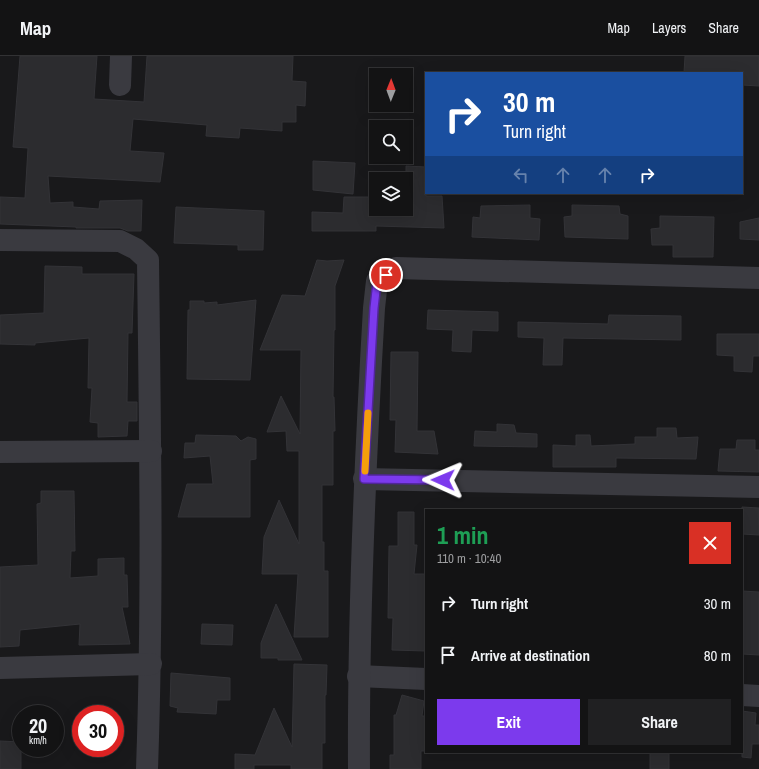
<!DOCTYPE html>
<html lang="en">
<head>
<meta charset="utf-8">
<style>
  :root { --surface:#131314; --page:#202022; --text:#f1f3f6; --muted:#9d9ea0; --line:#323234; --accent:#7c3aed }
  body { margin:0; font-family:"Archivo Narrow",sans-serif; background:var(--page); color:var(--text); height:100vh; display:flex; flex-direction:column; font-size:15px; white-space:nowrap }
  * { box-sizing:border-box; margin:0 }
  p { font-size:13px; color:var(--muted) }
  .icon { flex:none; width:22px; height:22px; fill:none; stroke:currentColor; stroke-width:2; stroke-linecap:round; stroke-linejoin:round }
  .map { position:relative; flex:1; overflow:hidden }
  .side { position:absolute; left:425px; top:453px; width:318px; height:244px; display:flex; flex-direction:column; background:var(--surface); border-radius:0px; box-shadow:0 4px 16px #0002,0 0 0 1px var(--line) }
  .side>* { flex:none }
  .banner { position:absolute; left:425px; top:16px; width:318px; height:122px; border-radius:0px; box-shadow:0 4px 16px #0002,0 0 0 1px var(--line); background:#1a4fa0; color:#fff; overflow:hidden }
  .needle { width:26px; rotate:1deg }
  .controls { position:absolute; left:369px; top:12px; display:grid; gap:8px }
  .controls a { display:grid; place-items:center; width:44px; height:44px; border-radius:0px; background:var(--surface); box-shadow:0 4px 16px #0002,0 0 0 1px var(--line); font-size:20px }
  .speed { position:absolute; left:12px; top:649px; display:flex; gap:8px; font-size:20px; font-weight:700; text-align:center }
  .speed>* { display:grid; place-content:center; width:52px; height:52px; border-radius:50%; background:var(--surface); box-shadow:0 4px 16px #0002,0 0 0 1px var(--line); line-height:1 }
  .speed small { font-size:10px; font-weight:400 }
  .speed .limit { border:6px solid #d22; background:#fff; color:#111 }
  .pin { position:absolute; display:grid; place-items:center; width:34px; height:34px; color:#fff; margin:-17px; border:2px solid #fff; border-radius:50%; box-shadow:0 1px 4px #0007 }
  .me { position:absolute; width:44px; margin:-22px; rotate:271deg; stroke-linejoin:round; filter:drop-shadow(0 0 3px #0008) }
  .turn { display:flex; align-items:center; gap:14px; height:84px; padding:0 12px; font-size:18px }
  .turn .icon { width:52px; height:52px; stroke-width:2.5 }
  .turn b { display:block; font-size:28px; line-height:34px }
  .lanes { display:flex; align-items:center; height:38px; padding:0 12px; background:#0003; justify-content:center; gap:20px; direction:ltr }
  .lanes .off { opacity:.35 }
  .round { display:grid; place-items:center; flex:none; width:42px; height:42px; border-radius:0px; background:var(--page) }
  .head { display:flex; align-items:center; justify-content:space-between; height:68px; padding:0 12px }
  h1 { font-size:24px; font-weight:700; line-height:30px; color:#1e9e55 }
  .primary-button { display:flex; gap:8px; margin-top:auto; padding:8px 12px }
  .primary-button a { flex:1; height:46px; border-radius:0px; background:var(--accent); color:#fff; font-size:16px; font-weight:700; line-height:46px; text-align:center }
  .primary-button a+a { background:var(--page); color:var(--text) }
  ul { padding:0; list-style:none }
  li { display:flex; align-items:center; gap:12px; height:52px; padding:0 12px }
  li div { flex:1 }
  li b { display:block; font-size:15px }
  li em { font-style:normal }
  header { display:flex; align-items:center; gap:24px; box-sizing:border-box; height:56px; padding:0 20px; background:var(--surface); border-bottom:1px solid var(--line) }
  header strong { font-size:19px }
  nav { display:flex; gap:22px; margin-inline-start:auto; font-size:14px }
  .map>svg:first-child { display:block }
  .building { fill:#2c2c2f; stroke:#333337 }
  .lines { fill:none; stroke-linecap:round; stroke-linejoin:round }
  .minor { stroke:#3a3a40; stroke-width:22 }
  .route-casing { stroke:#51269a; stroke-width:10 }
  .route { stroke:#7c3aed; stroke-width:7 }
  .slow { stroke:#f59e0b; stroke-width:7 }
</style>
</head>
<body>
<header>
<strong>Map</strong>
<nav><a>Map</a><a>Layers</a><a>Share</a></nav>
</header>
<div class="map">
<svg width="759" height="713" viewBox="0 0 759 713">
  <rect width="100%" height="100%" fill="#19191b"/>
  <g class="building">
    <path d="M20,0H97L94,43L144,46L147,0H293L292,25L306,26L305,50L296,49V66H282V75L240,72L239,82L206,80L207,69L133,63L130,95L164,97L160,126L48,120L50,147L73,146V151L99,153L100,145L142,144L141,175H128L120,172H76V171L0,168V141L25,142L28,92L13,91Z"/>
    <path d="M685,0H759V30L742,29V17H684Z"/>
    <path d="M313,105L355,107L353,138L313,134Z"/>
    <path d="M406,110L426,111V140H442L444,172L376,170V175H312V156L343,157L344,141H375V153H406Z"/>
    <path d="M530,149V162L540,163L539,184L472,181L473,161L480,162L481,150Z"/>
    <path d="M572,149L619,150L620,158L628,160V183L565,181L564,161L572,160Z"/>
    <path d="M176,151L264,155L263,194H238V189L174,187Z"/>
    <path d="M660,160L714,161L713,201H673V189H652L651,173L660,172Z"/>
    <path d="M759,162V184L740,183V166Z"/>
    <path d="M317,204L327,205L344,204L335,230V274H334L333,341H334L335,375H333V429H322V486H324V515H328V581H294L298,518H262L264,481L279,444L299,488V395H287L286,375L267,376L281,340L300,378L301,294H260L282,239L305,240Z"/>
    <path d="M45,210L82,211V218H134L132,277H128L127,346H137V365H128L127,380L98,381V367L90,366L92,332H88L89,282L35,287V289L0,288V259L44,257Z"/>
    <path d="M256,244L250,324L187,323L188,254H190V245H204V247L217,246V249Z"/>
    <path d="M428,254L498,256V275L472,274L471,296L452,295L453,274L427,273Z"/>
    <path d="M609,259L681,260V284L563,282L562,309H543L544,282L518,281V266L608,268Z"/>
    <path d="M717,278H759V300H753L752,316L734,315V300L717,299Z"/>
    <path d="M391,296H418L417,375H434L438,398L395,396L396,364H390Z"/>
    <path d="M497,368L514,369L516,377L537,378V391L474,390L475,375L497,376Z"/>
    <path d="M657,372H676L677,382L698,381L696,403L616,402V411H553V389L576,390V379H590L591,390L635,388V381H657Z"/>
    <path d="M196,379L236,380L241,385L248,381L256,383V403L250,404V461H178L187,428H213L210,400L184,402L185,387H195Z"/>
    <path d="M737,384H755V394H759V416L718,415L720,393H736Z"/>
    <path d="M41,435H74L75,495H71L70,522L98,520V503L124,502V519H127L128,551H122L130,588L79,589L80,568L20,574L19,590L0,591V511L38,509L37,448L41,447Z"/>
    <path d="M742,451L759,452V479L742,478Z"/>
    <path d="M398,456H414V489H417L414,518H425L426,595L392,594L393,562H388L389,490H398Z"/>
    <path d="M742,535L759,536V599L742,598Z"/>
    <path d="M276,548L302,604H278V602H261V587Z"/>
    <path d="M202,568L233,569L232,589L201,588Z"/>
    <path d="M294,608L327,609L326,639H325V687H322V713H291V709H254V713H235V698L255,699L274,652L292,691Z"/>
    <path d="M171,617L230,622V644H217L216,658L177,656L178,652L170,650Z"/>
    <path d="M402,639L424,645L422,660H426V695H421V713H390V699H394V659H396Z"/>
    <path d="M742,655L756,657L755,669H759V688H752L751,702L742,701Z"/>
    <path d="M0,685L21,686V713H0Z"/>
    <rect x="650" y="696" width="19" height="17"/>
  </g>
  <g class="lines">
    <g class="minor">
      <path d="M120,29L121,0"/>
      <path d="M0,184L120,185L136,193L148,204C150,373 153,543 147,713"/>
      <path d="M0,396L151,395"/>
      <path d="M364,423L759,431"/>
      <path d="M0,612L151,608"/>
      <path d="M358,620L426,623"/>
      <path d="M742,639L759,640"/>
      <path d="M359,713C358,559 365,406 374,252L377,225L396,212L759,222"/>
    </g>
  </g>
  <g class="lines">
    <g class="route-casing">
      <path id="route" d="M386,219L377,226L374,252L364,423L443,424"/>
    </g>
    <use href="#route" class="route"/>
    <path class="slow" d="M365,415L368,357"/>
  </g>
</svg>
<div class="controls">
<a><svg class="needle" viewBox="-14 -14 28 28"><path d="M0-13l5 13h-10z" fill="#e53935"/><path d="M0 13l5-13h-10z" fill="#9d9ea0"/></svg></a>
<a><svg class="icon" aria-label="search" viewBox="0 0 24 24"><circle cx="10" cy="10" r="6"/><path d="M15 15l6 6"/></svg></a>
<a><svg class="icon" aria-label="layers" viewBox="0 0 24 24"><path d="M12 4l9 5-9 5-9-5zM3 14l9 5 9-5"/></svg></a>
</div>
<div class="speed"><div>20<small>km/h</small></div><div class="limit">30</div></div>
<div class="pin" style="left:386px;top:219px;background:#d93025"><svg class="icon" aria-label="arrive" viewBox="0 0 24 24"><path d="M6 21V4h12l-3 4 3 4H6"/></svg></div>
<svg class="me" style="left:443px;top:424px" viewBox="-20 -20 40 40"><path d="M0-17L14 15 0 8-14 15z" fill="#7c3aed" stroke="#fff" stroke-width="4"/></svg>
<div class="banner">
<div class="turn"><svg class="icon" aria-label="right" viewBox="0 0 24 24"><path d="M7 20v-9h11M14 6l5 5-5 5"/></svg><div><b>30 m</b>Turn right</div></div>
<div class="lanes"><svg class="icon off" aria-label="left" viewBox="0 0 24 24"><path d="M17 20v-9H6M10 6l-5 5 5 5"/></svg><svg class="icon off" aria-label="ahead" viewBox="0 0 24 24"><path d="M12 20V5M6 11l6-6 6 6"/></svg><svg class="icon off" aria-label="ahead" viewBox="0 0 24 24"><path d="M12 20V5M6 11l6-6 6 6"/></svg><svg class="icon" aria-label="right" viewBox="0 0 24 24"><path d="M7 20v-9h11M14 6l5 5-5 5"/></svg></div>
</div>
<section class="side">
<div class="head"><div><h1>1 min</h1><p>110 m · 10:40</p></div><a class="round" style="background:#d93025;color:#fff"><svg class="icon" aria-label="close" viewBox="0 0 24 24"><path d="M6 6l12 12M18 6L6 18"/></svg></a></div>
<ul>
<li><svg class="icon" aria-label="right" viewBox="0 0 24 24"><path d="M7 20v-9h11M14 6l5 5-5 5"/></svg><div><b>Turn right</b></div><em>30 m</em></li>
<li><svg class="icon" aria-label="arrive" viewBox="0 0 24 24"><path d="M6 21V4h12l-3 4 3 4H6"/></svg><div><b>Arrive at destination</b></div><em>80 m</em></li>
</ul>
<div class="primary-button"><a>Exit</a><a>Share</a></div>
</section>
</div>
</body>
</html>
